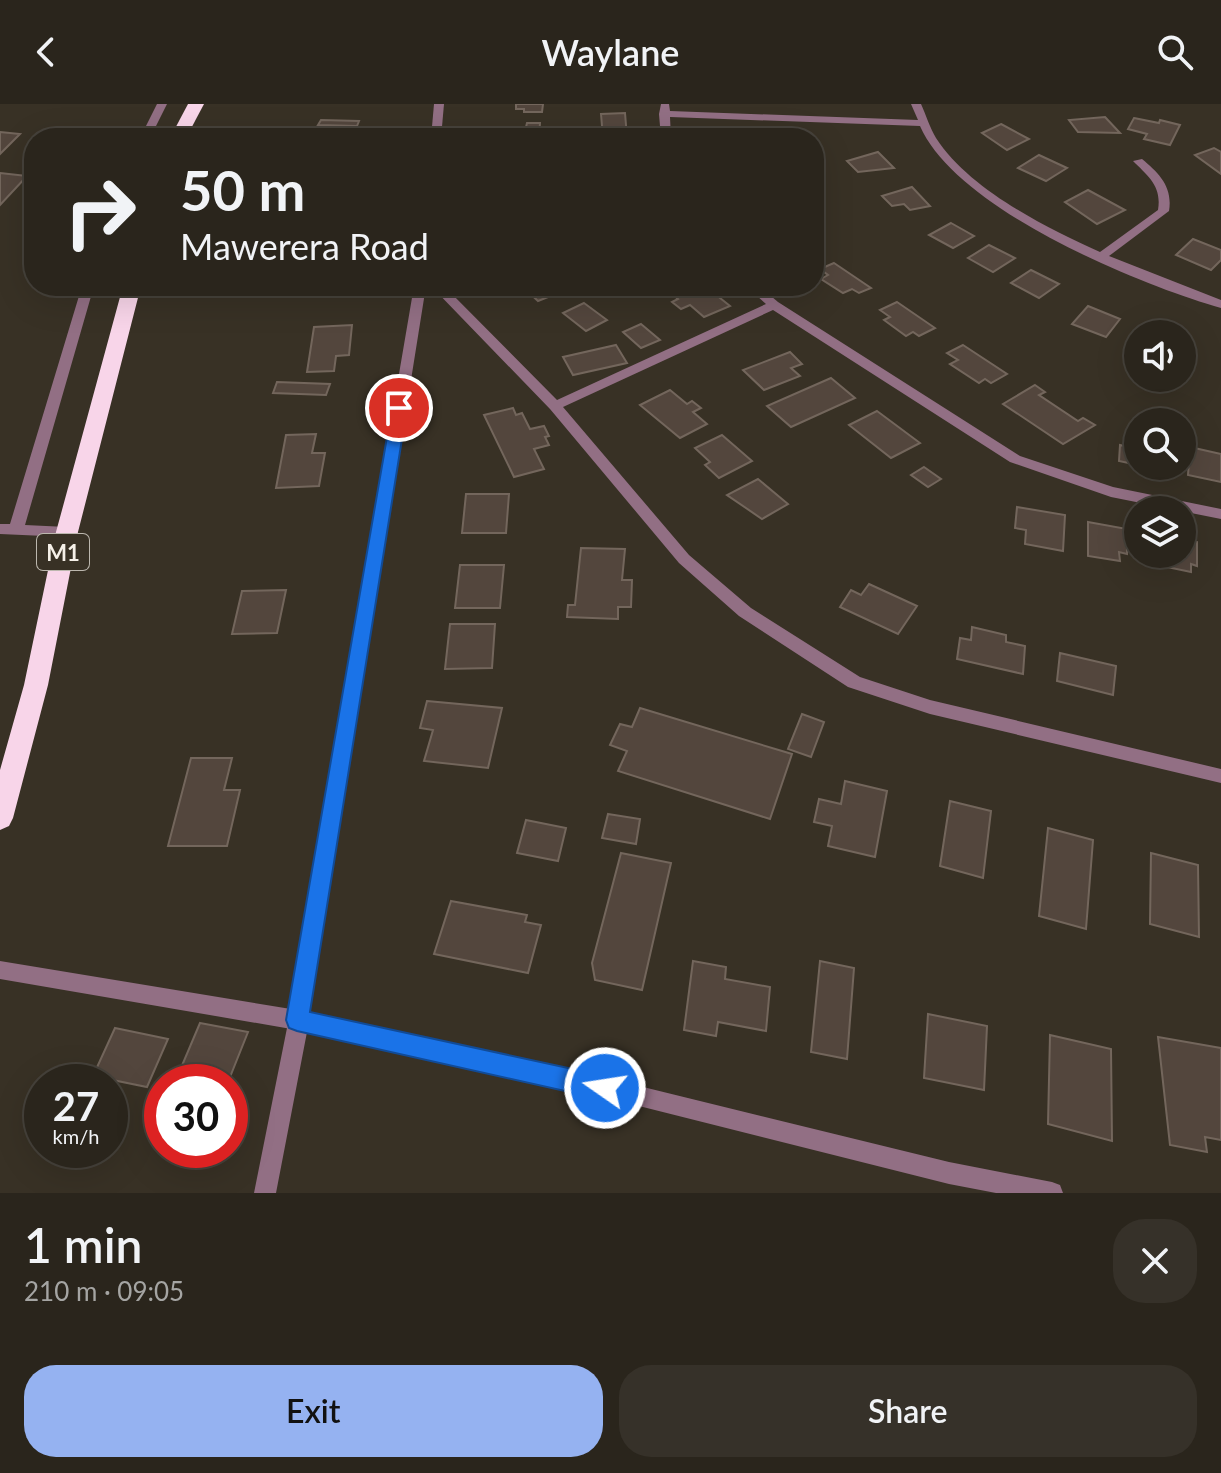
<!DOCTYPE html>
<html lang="en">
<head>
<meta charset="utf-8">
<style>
  :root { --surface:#2a251c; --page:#363129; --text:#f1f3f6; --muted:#a5a5a3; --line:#46423b; --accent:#95b2f1 }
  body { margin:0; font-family:Lato,sans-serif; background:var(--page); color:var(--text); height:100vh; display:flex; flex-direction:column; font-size:30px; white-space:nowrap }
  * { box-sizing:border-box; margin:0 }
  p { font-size:26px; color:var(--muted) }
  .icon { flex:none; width:44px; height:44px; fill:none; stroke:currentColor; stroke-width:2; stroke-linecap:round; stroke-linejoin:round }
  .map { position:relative; height:1089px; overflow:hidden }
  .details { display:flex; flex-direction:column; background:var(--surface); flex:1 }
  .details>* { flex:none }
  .banner { position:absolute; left:24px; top:24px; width:800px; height:168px; border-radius:32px; box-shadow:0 8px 32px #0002,0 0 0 2px var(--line); background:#2a251c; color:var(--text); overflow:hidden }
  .buttons { position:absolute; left:1124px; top:216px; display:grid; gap:16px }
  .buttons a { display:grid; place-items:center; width:72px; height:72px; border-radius:50%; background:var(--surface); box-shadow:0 8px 32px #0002,0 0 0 2px var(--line); font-size:40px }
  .speed { position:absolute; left:24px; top:960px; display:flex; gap:16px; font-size:40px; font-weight:700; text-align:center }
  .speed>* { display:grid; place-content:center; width:104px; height:104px; border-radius:50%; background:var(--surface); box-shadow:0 8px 32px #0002,0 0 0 2px var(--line); line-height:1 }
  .speed small { font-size:20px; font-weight:400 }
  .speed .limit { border:12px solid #d22; background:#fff; color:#111 }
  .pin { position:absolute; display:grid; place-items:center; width:68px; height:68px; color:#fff; margin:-34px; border:4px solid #fff; border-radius:50%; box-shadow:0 2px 8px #0007 }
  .me { position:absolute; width:88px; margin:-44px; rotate:283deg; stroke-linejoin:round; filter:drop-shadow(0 0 6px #0008) }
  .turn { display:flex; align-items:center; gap:28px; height:168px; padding:0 24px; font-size:36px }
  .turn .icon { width:104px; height:104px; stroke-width:2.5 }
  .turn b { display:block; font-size:56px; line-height:68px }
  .round { display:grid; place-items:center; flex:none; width:84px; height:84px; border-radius:32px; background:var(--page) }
  .overview { display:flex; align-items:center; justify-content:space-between; height:136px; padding:0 24px }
  h1 { font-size:48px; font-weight:600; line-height:60px }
  .cta { display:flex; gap:16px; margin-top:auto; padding:16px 24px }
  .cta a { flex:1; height:92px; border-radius:32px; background:var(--accent); color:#111; font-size:32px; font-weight:600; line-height:92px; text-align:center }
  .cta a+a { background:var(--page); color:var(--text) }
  header { display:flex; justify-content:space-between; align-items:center; height:104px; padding:0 24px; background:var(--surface); font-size:36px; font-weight:600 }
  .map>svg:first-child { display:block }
  .building { fill:#53463d; stroke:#73665c; stroke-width:2 }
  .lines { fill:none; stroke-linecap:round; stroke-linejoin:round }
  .lane { fill:#926f84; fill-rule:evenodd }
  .street { fill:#926f84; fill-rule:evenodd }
  .highway { fill:#f8d5e9; fill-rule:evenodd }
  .route { fill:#1a73e8; stroke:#114b97; stroke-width:2 }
  .labels { text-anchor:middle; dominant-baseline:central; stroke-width:8; stroke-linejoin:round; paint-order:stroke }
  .shield { fill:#383125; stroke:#bcb7ae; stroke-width:2 }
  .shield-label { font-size:22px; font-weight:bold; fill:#f5f0e8 }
</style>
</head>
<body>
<header><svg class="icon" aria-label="back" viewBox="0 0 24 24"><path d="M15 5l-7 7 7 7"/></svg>Waylane<svg class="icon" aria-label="search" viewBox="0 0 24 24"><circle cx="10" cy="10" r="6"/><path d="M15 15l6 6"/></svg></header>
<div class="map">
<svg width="1221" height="1089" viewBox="0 0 1221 1089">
  <rect width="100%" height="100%" fill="#383125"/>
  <g class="building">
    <path d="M516,0H543L542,8H524V5H516Z"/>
    <path d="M625,9L627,33L603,34L601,10Z"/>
    <path d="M1105,13L1120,29L1078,28L1069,16Z"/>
    <path d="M1134,14L1159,19L1160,16L1180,21L1170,41L1144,35L1147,30L1128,25Z"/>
    <path d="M321,16L359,17L357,22L318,21Z"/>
    <path d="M527,19H540L539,34H514V23H526Z"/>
    <path d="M1001,20L1029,35L1007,46L982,29Z"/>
    <path d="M0,28L20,30L0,50Z"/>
    <path d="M1214,44L1221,48V70L1195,51Z"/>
    <path d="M878,48L894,64L858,68L847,57Z"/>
    <path d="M1039,51L1067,64L1046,77L1018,64Z"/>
    <path d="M0,69L27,72L0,101Z"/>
    <path d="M912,83L930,102L910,106L904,100L892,102L882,92Z"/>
    <path d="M1088,86L1125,106L1097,120L1065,98Z"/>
    <path d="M951,119L974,132L953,144L929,131Z"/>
    <path d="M1193,135L1221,146V156L1211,166L1176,151Z"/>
    <path d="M989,141L1015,154L993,168L968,154Z"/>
    <path d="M834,159L871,184L859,189L852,185L843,189L821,175L828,171L820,165Z"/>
    <path d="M1031,166L1059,180L1039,194L1011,179Z"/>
    <path d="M522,182H562L566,186L538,197Z"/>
    <path d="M705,182L730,202L704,213L690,201L681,205L672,198L678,195L664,183Z"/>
    <path d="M897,198L935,224L919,232L913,228L906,232L884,216L890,213L880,206Z"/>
    <path d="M584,199L607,216L586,227L563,209Z"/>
    <path d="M1088,202L1120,215L1106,233L1072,220Z"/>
    <path d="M641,220L660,236L641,244L623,228Z"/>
    <path d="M352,221L349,251L336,252L334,267L307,268L314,223Z"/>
    <path d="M616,241L627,259L573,271L563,253Z"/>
    <path d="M963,241L1007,270L991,279L985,275L979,279L950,260L958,256L947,249Z"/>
    <path d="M790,248L802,260L791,264L800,272L764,286L743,266Z"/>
    <path d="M831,274L855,294L791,323L767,302Z"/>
    <path d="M277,278L330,280L326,291L273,289Z"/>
    <path d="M1035,281L1045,288L1039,291L1078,317L1083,314L1095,321L1063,340L1003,300Z"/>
    <path d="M670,286L687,300L692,297L701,304L693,308L707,320L680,334L640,301Z"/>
    <path d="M513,304L516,311L522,309L530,325L544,322L549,332L545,333L549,341L534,345L544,365L514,373L484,311Z"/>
    <path d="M877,307L920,339L891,354L849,321Z"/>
    <path d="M316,330L312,349H325L319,382L276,384L286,331Z"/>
    <path d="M722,331L752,357L719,374L705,361L710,358L695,344Z"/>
    <path d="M1120,341L1138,345V361L1119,357Z"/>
    <path d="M1190,343L1221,350V378L1188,371Z"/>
    <path d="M924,363L941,375L928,383L911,371Z"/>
    <path d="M758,375L788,400L762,415L727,391Z"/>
    <path d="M466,390H509L506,429H462Z"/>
    <path d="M1017,403L1065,411L1063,447L1025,440L1026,426L1015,424Z"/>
    <path d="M1088,418L1127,425V450L1119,448L1120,457L1088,452Z"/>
    <path d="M1182,435L1197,438V462L1191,460V468L1162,462V454L1153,452L1182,450Z"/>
    <path d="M581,444L625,445L622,476H632L631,503H618V515L567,513L568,501H575Z"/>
    <path d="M460,461H504L500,504H455Z"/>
    <path d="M869,480L917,502L898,530L840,503L851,486L861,491Z"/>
    <path d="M286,486L277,529L232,530L242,487Z"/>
    <path d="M450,520H495L492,564L445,565Z"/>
    <path d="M972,523L1006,531V538L1025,542L1023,570L957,555L960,534L971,536Z"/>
    <path d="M1060,549L1116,562L1113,591L1057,577Z"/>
    <path d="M427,597L502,604L488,664L424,657L433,626L420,624Z"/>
    <path d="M640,604L792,650L770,715L618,667L627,647L610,641L620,620L632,623Z"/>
    <path d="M802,610L824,618L811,653L788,645Z"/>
    <path d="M191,654H232L224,686H240L227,742H168Z"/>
    <path d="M845,677L887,687L875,753L828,742L832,722L814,718L819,695L841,700Z"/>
    <path d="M950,697L991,707L983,774L940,762Z"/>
    <path d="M608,710L640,715L636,740L602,734Z"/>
    <path d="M526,716L566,724L558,757L517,749Z"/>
    <path d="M1048,724L1093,736L1086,825L1039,812Z"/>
    <path d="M621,749L671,759L642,886L595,876L592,859Z"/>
    <path d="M1151,749L1198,761L1199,833L1150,820Z"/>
    <path d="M451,797L527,811L525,818L541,821L528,869L434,850Z"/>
    <path d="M693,857L726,863L725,875L770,883L766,927L718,918L716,932L684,926Z"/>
    <path d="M820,857L854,864L847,955L811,948Z"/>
    <path d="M928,910L987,922L984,986L924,974Z"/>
    <path d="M200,919L248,928L228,978H175Z"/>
    <path d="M115,924L168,935L147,983L93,972Z"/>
    <path d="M1050,931L1111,945L1112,1037L1048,1020Z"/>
    <path d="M1158,933L1221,944V1036L1205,1033L1207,1048L1170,1041Z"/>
  </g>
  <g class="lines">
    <path class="lane" d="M0,857L297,906L304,909L307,916L304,923L297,926L0,875Z"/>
    <g class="street">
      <path d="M157,0H167L150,34H140Z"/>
      <path d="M434,0H444L441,34H431Z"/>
      <path d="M661,0H669L670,7L918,16L911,0H921C926,11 930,24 936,34C970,86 1045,123 1100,148L1158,106C1162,82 1148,72 1133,57L1142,55C1159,69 1173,83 1169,107L1109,152L1221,196V204C1137,180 956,105 920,22L670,13L671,34H661L659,10Z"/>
      <path d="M82,182H94L25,421L67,423L74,428L67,433L0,430V420H10Z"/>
      <path d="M414,182H426L310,909L635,981L949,1058L1052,1078L1060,1081L1063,1089H996L949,1080L635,1001L307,928L276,1089H254L290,909Z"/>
      <path d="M431,182H444L557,296L766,200L746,182H759L778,198L1020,352L1113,383L1221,405V415L1111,393L1010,358L773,206L563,303L689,451L751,504L860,573L930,596L1221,665V679L930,610L848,583L739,512L679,459L550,305Z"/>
    </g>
    <g class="highway">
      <path d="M188,0H204L186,34H170Z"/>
      <path d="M123,182H141L78,428L48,581L13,714L9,722L0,726V666L24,581L56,428Z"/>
    </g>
  </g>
  <path class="route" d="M399,299L407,304L310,908L605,972L613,976L617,984L613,992L605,996L297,927L289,924L286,916L392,304Z"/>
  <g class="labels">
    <rect class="shield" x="37" y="430" width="52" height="36" rx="6"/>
    <g class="shield-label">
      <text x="63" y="448">M1</text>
    </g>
  </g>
</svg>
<div class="buttons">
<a><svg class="icon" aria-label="sound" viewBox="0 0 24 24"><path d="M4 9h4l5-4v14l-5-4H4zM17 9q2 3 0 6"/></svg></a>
<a><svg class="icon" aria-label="search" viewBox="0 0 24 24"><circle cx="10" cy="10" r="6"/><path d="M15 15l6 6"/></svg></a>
<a><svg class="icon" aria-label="layers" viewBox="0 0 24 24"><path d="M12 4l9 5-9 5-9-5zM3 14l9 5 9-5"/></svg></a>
</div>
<div class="speed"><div>27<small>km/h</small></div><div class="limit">30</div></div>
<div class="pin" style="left:399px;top:304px;background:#d93025"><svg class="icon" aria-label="arrive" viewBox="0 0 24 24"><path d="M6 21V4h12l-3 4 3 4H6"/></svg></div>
<svg class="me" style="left:605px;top:984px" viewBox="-20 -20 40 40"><circle r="17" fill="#1a73e8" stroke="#fff" stroke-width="3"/><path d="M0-11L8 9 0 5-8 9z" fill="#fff"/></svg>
<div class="banner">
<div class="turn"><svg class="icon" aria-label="right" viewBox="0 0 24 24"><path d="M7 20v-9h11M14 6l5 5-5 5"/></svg><div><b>50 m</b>Mawerera Road</div></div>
</div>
</div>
<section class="details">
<div class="overview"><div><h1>1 min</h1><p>210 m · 09:05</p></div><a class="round"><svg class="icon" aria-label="close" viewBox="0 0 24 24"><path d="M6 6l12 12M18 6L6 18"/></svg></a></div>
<div class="cta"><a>Exit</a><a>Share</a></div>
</section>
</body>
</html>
